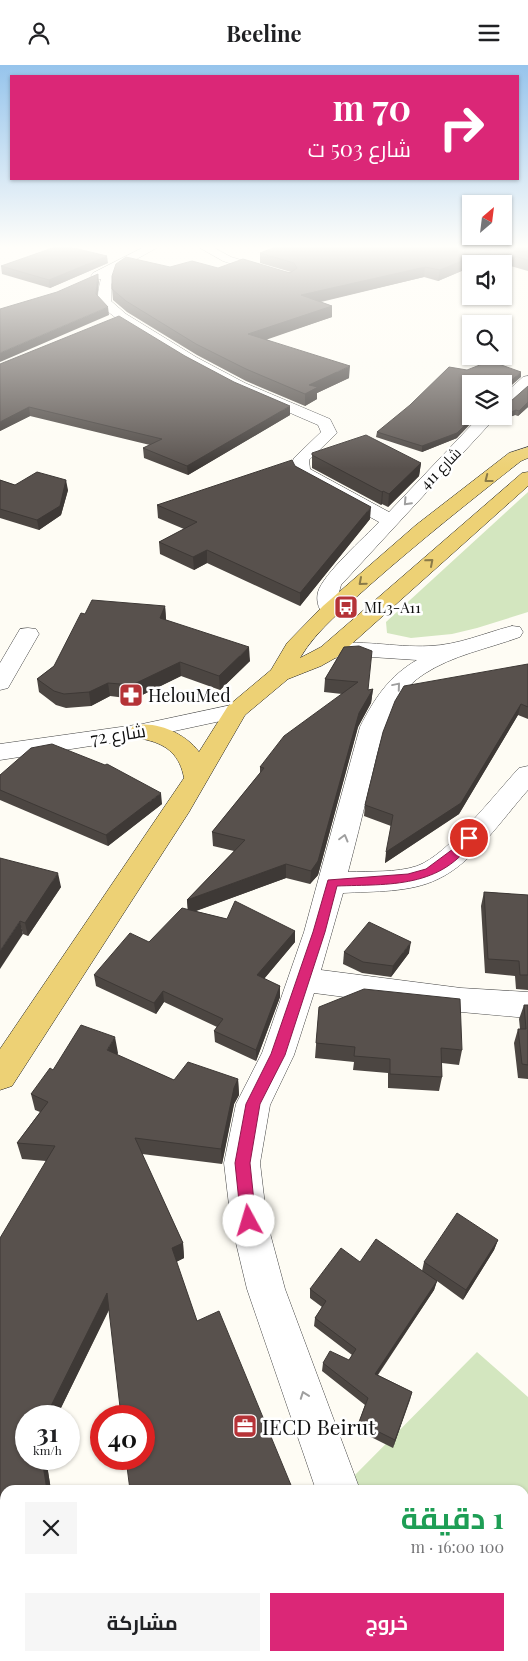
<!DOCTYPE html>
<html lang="ar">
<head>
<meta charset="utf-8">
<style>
  :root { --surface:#fff; --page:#f6f6f6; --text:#202124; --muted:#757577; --accent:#db2777 }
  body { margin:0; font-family:"Playfair Display",Cairo,serif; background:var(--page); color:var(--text); direction:rtl; height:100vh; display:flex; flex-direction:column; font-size:19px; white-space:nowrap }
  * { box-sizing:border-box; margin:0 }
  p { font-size:16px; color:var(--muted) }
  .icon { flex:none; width:28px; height:28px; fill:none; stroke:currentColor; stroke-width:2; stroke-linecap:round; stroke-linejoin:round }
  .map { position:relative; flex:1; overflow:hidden; direction:ltr }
  .side { position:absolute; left:0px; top:1420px; width:529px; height:176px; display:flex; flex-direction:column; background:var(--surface); border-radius:15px 15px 0 0; box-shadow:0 1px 4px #0004; direction:rtl }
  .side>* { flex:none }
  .guide { position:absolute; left:10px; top:10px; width:509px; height:105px; border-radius:0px; box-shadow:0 1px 4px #0004; direction:rtl; background:#db2777; color:#fff; overflow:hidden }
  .needle { width:32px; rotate:28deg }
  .controls { position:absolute; left:462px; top:130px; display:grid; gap:10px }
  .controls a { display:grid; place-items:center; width:50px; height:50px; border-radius:0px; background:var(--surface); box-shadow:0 1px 4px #0004; font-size:25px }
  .speed { position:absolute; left:15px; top:1340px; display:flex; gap:10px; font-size:25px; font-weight:700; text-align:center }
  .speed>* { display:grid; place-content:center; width:65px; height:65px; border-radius:50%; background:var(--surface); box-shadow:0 1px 4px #0004; line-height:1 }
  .speed small { font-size:12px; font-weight:400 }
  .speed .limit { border:8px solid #d22; background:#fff; color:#111 }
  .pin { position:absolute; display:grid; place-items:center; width:42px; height:42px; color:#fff; margin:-21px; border:2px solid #fff; border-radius:50%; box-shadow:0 1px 5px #0007 }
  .me { position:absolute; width:55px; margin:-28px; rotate:354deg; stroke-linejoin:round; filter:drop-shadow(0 0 4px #0008) }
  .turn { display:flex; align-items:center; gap:18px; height:105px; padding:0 25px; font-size:22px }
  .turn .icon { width:65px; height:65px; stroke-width:2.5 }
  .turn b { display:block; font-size:35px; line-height:42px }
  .round { display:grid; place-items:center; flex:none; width:52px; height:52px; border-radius:0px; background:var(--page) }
  .overview { display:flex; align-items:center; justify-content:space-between; height:85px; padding:0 25px }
  h1 { font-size:30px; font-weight:700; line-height:38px; color:#1e9e55 }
  .action { display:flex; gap:10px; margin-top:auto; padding:10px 25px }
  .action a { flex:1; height:58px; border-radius:0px; background:var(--accent); color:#fff; font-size:20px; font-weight:700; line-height:58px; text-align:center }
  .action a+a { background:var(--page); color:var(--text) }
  header { display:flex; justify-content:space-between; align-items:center; height:65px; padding:0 25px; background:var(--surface); font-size:22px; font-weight:700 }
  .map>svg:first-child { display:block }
  .green { fill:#d3e6bf }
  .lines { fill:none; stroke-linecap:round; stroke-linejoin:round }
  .minor-casing { stroke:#434343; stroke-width:1 }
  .major-casing { stroke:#212121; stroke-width:1 }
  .minor { fill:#fff; fill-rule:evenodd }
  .major { fill:#edd175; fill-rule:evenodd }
  .wall { fill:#4c4642 }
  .shaded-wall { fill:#3e3936 }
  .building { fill:#58514d; stroke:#3e3936 }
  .oneway { stroke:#8a7a48 }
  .oneway2 { stroke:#9f9f9f }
  .route { fill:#db2777; stroke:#8e194d }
  .labels { text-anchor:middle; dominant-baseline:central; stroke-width:5; stroke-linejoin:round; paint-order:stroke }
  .far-street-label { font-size:15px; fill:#101010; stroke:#fff }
  .far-poi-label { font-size:15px; fill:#101010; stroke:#fff; text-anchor:start }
  .poi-label { font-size:18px; fill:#101010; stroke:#fff; text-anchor:start }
  .street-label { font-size:18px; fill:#101010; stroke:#fff }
  .near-poi-label { font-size:21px; fill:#101010; stroke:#fff; text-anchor:start }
</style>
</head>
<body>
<header><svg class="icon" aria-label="menu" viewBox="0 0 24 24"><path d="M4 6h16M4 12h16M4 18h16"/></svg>Beeline<svg class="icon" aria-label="person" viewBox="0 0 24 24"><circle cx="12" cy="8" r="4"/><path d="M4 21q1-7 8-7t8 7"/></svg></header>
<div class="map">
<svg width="528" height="1596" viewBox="0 0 528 1596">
  <rect width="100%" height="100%" fill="#fefcf4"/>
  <g class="green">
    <path d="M528,427V547L477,563L452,569L411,573L387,568L386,557Z"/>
    <path d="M477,1287L528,1332V1596H460L457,1591H524V1425H353L348,1417Z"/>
  </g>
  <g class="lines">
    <g class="minor-casing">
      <g id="minor">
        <path d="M148,180H162L115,206L111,221V236L126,249L196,292L245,318L330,354L337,368L309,395L310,404L389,447L480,351H497L341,520L338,531L340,545L337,549L330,551L323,549C318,543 316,535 318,527C323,509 365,472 379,457L296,411C292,405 291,399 294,393L321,367L318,360C262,336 208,312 157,280C137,267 118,256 100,240C96,233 99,221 101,214H93L91,211L93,208Z"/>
        <path d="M195,180H209L231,192L274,205L276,208L270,212L223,196Z"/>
        <path d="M528,311V323L509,340L504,342V329L523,312Z"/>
        <path d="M512,561L520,562L523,567L520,572C487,584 453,590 424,609C385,634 379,684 368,726C362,753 355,780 348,807C370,806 396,808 417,801C448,790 495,729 519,703L528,701V725C503,753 473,798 438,814C410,828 374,826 343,828L321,905L461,923L528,927V953L461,947L314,928L294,990L270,1040L260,1098L267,1157L285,1224L360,1425H316L247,1224L231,1157L224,1098L236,1039L262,988L304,867L360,662C374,634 389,611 417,595L356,591L332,593L324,591L321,586L324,581C359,573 394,583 429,581C459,580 484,568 512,561Z"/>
        <path d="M28,563L36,564L39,569L8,623L0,625V598L20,564Z"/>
        <path d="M236,639L244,641L248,646L244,651L142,673L0,695V679L142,659Z"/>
        <path d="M365,1591H413L414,1596H366Z"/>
      </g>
    </g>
    <g class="major-casing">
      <path id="major" d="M528,382V393L521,396C470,436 420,476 371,519C347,541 317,564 300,593L321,582L522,408L528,407V421L337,592L321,601L288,614L245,650L189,747L12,1021L0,1025V984L184,713C180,691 168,680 147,675C140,673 134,673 130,666L133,661C156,655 186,669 199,687L228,641L271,605L287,578L323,541L416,460L509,388Z"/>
    </g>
    <use href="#minor" class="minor"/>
    <use href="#major" class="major"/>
  </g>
  <g class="wall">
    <path d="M528,180V206L490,195L480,199H471V202L438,216L424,212L321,237L332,241V252L266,274L349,313L317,328V334L305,341L246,316L197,290L127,247L113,235L112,224L170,202L218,203L291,207L260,198V188Z"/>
    <path d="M108,198L50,223L2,209L1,201Z"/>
    <path d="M185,291L290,350L188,410L144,393L143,383L150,380L30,351L0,366V299Z"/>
    <path d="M467,305L521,312L471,319L457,373L422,387L376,372L377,367Z"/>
    <path d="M528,321V342L518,351L515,350L492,359L511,336Z"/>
    <path d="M312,388L421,398L419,411L388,442L382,439L381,440L312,403Z"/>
    <path d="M295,401L370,454L300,541L207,498L194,505L160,489L159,477L184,464L158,453L157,440Z"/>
    <path d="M0,415L15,420L68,425L61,450L39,465L0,453Z"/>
    <path d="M165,541L166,555L250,596L220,625L181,611L134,634L110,631L91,641L66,643L56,640L39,627L37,614L54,601L85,549Z"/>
    <path d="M344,582L368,625L373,624L371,638L358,662L318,810L310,819L286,813L195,846L227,854L295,866V877L264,914L280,921V932L256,996L215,977L214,966L217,962L164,937L156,949L96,921L94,910L149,877L188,844L187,835L234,786L213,781L212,767L260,708V702L342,629L324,627L325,614Z"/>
    <path d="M528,599V654L518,650L459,749L385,798L391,761L364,751L365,740Z"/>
    <path d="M0,710L162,739L108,781L0,735Z"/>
    <path d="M0,793L61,822L28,871L23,869Z"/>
    <path d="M484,827L528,830V925L516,924L515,911L485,908L481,841Z"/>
    <path d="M344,887L409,888L391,912L362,908L343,899Z"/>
    <path d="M524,940H528V1014L518,1013L514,978L518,964H520L519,954Z"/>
    <path d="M319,942L462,985L459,1000L442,998V1012L439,1026L388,1023V1008L353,1005L354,997L315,993Z"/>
    <path d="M118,988L117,990L174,1015L238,1014L239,1030L234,1039L222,1099L142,1089L183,1178L184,1193L176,1197L197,1256L109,1245L57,1351H26V1394H46L51,1425H5L46,1096L22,1094L17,1078L40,1047L35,1045L31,1029L53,1005Z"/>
    <path d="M498,1175L494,1185L463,1235L437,1216L434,1225L378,1310L412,1327L393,1383L357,1365L359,1357L365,1340L322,1306L323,1298L349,1295L352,1290L314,1261L315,1253L322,1242L310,1233V1224L360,1197L422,1206L424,1197Z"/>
  </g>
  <g class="shaded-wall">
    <path d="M491,184L490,195L480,199H471V202L438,216L440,205Z"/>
    <path d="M107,191L108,198L50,223L49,215Z"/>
    <path d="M425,202L424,212L301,241V230Z"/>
    <path d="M98,209L99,217L97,237L96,229Z"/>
    <path d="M332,241V252L248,281V269Z"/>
    <path d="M108,242L109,250L0,297V288Z"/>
    <path d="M350,301L349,313L317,328V334L305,341V329L309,320Z"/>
    <path d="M521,307V312L504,327V322Z"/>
    <path d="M528,337V342L518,351L519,346Z"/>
    <path d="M290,341V350L188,410L187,401Z"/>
    <path d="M29,342L30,351L0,366V357Z"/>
    <path d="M516,345L515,350L492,359L493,354L500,351H504V350Z"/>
    <path d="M474,351H478L457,373L422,387V381Z"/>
    <path d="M421,398L419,411L388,442L389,429Z"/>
    <path d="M66,415L68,425L61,450L39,465L37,455Z"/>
    <path d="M383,426L382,439L381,440L382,427Z"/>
    <path d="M371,442L370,454L300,541V528Z"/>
    <path d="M207,485V498L194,505L193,492Z"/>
    <path d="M165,541L166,554L161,566L160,553Z"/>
    <path d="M249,582L250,596L220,625L219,611Z"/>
    <path d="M180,597L181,611L134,634L132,620Z"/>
    <path d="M108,618L110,631L91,641L89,627Z"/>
    <path d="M373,624L371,638L358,662L318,810L310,819L311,806L359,648Z"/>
    <path d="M521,639L518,650L459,749L385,798L386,787Z"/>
    <path d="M161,728L162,739L108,781L106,770Z"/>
    <path d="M286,799V813L188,849L187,835Z"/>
    <path d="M58,808L61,822L28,871L25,858Z"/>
    <path d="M20,856L23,869L0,904V886Z"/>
    <path d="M295,866V877L257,922V910Z"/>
    <path d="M411,877L409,888L391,912L393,901Z"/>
    <path d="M280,921V932L256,996V985Z"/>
    <path d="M163,926L164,937L156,949L154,938Z"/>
    <path d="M115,972L118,988L110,1002L107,985Z"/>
    <path d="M238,1014L239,1030L234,1039L222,1099L221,1084L234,1023Z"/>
    <path d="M498,1175L494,1185L463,1235L466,1225Z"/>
    <path d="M183,1178L184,1193L174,1198L172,1183Z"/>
    <path d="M437,1216L434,1225L373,1316L375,1309Z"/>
    <path d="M107,1228L110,1242L57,1351H46Z"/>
    <path d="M412,1327L410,1335L393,1383L395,1375Z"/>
    <path d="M42,1394H46L51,1425H47Z"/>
    <path d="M8,1591H19L17,1596H6Z"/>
  </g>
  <g class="building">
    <path d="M61,180L107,191L49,215L1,201Z"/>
    <path d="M281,180H528V195L491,184L440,205L425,202L301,230L332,241L248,269L350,301L309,320L318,322L305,329L246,304L196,279L126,236L112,224V211L116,199L126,192L170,202L192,196L218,203L243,194L290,208L297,203L294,198L260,188Z"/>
    <path d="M98,209L96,229L108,242L0,288V244L57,227Z"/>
    <path d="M119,251L185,291L234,317L290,341L187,401L143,383L162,374L29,342L0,357V299Z"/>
    <path d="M490,296L521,307L504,322V319H471V351H474L457,368L422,381L377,367L410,340L449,302L467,305Z"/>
    <path d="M528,321V337L519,346L516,345L504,350V339L511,336Z"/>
    <path d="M366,370L421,398L389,429L383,426L382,427L312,390V388Z"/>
    <path d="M292,395L295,401L371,442L300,528L207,485L193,492L159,477L197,457L157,440Z"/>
    <path d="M37,407L66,415L60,441L37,455L0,444V415L15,420Z"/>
    <path d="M92,535L165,541L160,553L249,582L219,611L180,597L132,620L108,618L89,627L64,629L54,626L37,614L54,601L81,548L85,549Z"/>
    <path d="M359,581L372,586L368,625L373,624L359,648L318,796L311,806L286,799L187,835L245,775L212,767L264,703L260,702L284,671L358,617L325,614L344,582Z"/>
    <path d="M528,599V642L521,639L461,738L386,787L393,750L365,740L383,667L395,636L404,621Z"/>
    <path d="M52,679L105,700L107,699L161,728L106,770L0,725V710L31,683Z"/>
    <path d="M0,793L58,808L25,858L20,856L0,886Z"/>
    <path d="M484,827L528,830V910H520L519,896L488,894Z"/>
    <path d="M235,836L295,866L257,910L280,921L256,985L214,966L223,954L163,926L154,938L94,910L130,868L149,877L182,843L227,854Z"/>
    <path d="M369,857L411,877L393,901L363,897L344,887Z"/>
    <path d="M364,924L460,934L462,985L441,983L442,1012L390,1009V994L354,991L355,982L316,978L319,942Z"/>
    <path d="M524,940H528V1000L522,999L518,964H526Z"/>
    <path d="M81,960L115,972L107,985L174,1015L188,997L238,1014L234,1023L221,1084L135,1073L183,1178L172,1183L197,1256L219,1246L293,1425H130L126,1394H144V1351H121L107,1228L46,1351H26V1394H42L47,1425H5V1591H8L6,1596H0V1173L55,1081L17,1078L48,1037L31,1029L50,1003L53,1005Z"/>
    <path d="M457,1148L498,1175L466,1225L424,1197Z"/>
    <path d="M376,1174L437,1216L375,1309L412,1327L395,1375L359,1357L368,1333L323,1298L330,1286L349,1295L356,1284L315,1253L326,1236L310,1224L341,1183L360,1197Z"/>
    <path d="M149,1591H318L319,1596H150Z"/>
  </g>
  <defs><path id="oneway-chevron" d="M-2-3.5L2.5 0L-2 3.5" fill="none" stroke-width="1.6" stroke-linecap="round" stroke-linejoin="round" transform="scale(1.25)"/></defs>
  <g class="oneway">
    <use href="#oneway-chevron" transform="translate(488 414) rotate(142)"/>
    <use href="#oneway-chevron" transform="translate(430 497) rotate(-41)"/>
    <use href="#oneway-chevron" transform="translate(362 517) rotate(139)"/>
  </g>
  <g class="oneway2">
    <use href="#oneway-chevron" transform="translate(407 437) rotate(133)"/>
    <use href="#oneway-chevron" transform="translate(397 621) rotate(-50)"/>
    <use href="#oneway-chevron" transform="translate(344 773) rotate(-75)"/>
    <use href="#oneway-chevron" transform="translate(304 1330) rotate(-110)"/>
  </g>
  <linearGradient id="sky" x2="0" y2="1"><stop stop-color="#96c4ec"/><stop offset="0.45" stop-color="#fffefa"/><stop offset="1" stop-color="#fffefa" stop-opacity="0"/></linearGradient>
  <rect width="528" height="404" fill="url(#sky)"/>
  <path class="route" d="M469,770L475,773C442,824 389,819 337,821L325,867L285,990L260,1039L250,1098L256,1156L254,1162L249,1164L243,1162L241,1156L235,1098L246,1039L271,989L313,867L328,815L408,809L426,804L453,784L465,771Z"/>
  <defs>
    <g id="bus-square" transform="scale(1.25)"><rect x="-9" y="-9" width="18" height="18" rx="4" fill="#b53337" stroke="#fff"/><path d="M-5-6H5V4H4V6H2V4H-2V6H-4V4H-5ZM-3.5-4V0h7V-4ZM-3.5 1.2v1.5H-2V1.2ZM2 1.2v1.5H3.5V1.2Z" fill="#fff"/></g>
    <g id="pharmacy-square" transform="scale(1.25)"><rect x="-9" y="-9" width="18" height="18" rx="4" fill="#b53337" stroke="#fff"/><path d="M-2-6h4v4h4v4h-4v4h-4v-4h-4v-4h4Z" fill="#fff"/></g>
    <g id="office-square" transform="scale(1.25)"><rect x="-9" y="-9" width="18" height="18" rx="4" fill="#b53337" stroke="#fff"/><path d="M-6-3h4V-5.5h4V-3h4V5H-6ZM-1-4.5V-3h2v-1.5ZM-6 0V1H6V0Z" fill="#fff"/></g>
  </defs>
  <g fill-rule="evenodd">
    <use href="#bus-square" x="346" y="542"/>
    <use href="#pharmacy-square" x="131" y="630"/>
    <use href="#office-square" x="245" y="1361"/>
  </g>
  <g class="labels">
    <g class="far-street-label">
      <text transform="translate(440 403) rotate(-46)">شارع 411</text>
    </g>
    <g class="far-poi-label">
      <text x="364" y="542">ML3-A11</text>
    </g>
    <g class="poi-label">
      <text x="148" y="630">HelouMed</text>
    </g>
    <g class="street-label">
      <text transform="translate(118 669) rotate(-9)">شارع 72</text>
    </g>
    <g class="near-poi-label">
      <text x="262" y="1361">IECD Beirut</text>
    </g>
  </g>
</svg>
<div class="controls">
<a><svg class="needle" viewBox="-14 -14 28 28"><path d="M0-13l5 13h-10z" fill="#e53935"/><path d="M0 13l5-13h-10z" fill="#757577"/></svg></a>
<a><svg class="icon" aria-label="sound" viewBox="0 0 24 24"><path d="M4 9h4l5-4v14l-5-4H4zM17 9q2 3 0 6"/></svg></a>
<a><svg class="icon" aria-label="search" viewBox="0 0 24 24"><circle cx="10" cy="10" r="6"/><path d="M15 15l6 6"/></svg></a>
<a><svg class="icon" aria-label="layers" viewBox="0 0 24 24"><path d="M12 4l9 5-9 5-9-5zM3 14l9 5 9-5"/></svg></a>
</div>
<div class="speed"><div>31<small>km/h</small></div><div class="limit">40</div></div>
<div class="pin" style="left:469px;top:773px;background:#d93025"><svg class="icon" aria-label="arrive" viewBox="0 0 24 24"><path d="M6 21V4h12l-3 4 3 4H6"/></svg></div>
<svg class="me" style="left:249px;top:1156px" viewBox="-20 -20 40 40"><circle r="19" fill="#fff"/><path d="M0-13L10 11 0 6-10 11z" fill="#db2777"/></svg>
<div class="guide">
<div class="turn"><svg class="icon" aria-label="right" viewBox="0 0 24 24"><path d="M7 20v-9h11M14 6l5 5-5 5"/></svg><div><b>70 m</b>شارع 503 ت</div></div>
</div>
<section class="side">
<div class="overview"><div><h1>1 دقيقة</h1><p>100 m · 16:00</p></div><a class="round"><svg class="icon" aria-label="close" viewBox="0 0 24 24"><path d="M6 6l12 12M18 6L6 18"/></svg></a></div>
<div class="action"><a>خروج</a><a>مشاركة</a></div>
</section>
</div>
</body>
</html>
